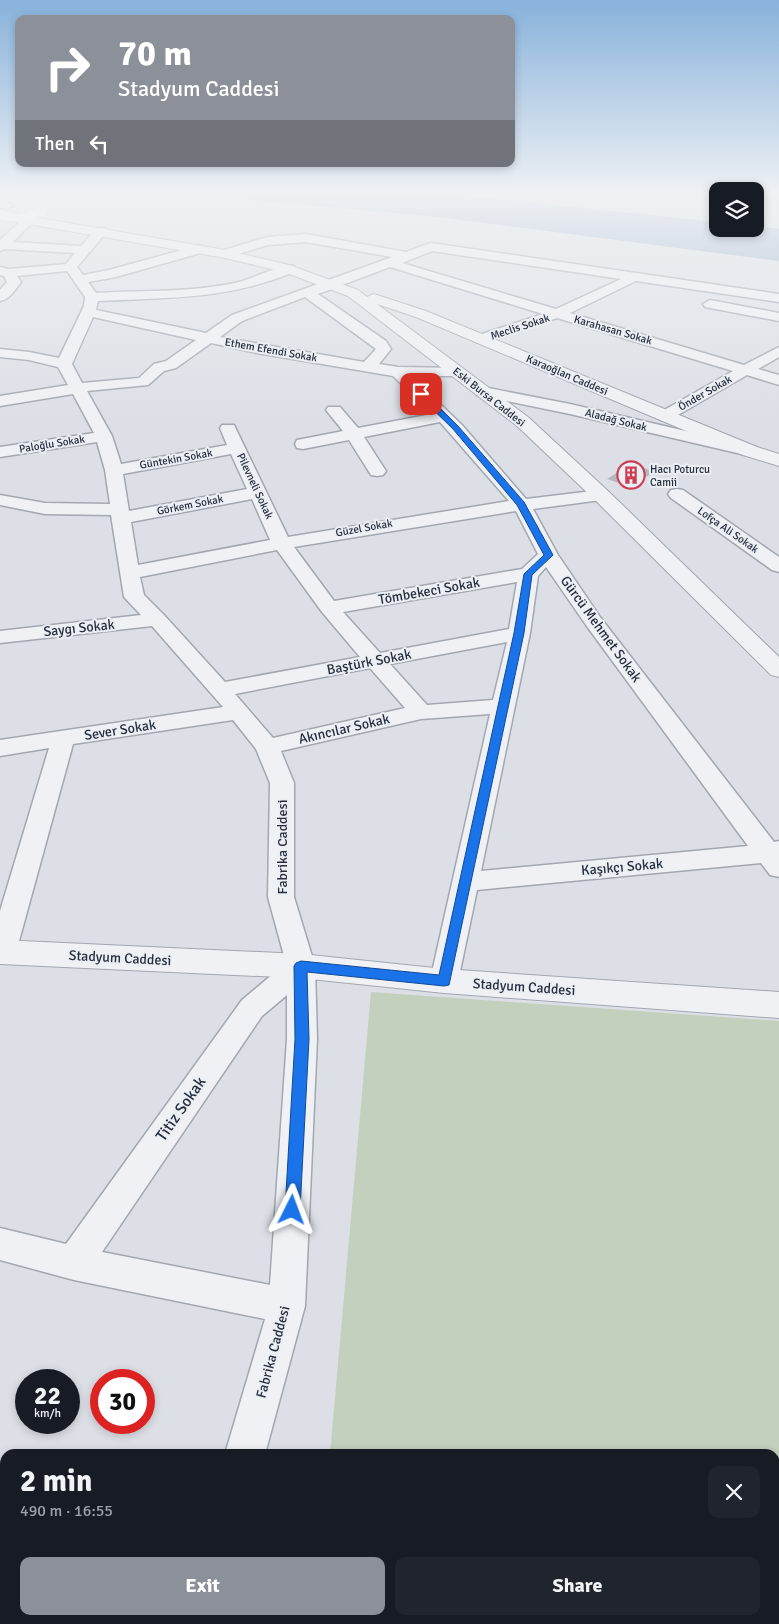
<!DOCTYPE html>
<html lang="en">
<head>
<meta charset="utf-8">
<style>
  :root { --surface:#171b24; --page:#20242c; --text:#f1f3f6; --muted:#9ea1a6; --accent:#8c9099 }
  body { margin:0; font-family:Signika,sans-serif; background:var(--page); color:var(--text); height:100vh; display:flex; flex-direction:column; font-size:19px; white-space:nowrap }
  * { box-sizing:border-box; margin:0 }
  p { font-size:16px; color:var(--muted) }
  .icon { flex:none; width:28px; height:28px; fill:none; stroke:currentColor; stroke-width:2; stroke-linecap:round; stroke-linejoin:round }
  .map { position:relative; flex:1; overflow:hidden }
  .panel { position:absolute; left:0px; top:1449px; width:780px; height:176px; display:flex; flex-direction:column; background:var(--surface); border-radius:15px 15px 0 0; box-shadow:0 2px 8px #0003 }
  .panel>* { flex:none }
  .top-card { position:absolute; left:15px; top:15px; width:500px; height:152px; border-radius:10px; box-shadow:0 2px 8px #0003; background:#8c9099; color:#fff; overflow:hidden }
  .controls { position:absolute; left:709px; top:182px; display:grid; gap:10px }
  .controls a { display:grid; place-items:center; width:55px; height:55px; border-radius:10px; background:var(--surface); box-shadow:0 2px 8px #0003; font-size:25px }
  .speed { position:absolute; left:15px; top:1369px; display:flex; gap:10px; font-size:25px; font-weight:700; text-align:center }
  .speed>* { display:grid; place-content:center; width:65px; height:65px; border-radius:50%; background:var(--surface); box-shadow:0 2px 8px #0003; line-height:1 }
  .speed small { font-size:12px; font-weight:400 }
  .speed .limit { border:8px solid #d22; background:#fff; color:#111 }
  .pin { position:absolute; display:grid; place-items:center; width:42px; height:42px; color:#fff; margin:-21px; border-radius:10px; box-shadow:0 2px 8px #0006 }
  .me { position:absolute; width:55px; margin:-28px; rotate:3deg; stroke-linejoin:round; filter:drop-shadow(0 0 4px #0008) }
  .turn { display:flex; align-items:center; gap:18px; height:105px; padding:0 20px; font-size:22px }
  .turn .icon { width:65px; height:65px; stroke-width:2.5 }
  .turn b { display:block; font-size:35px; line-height:42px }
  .then { display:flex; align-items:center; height:48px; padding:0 20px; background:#0003; gap:10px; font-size:19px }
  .round { display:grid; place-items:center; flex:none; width:52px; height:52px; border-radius:10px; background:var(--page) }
  .summary { display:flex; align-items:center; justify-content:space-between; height:85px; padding:0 20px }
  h1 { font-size:30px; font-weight:700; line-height:38px }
  .button { display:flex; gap:10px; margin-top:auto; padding:10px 20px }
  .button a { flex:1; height:58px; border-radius:10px; background:var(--accent); color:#fff; font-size:20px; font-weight:700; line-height:58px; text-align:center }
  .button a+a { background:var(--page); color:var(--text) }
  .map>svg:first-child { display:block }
  .green { fill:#c2d0bd }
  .water { fill:#96aec8 }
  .building { fill:#b3b9c3 }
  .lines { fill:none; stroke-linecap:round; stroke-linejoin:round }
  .minor-casing { stroke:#a2a7b0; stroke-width:3 }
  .tertiary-casing { stroke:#a2a7b0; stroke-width:2 }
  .minor { fill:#eff1f5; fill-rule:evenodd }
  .tertiary { fill:#eff1f5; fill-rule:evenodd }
  .secondary { fill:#fff; fill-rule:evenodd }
  .route { fill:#1a73e8; stroke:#114b97 }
  .labels { text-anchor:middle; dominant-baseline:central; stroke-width:4; stroke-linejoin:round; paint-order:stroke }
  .far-street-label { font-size:11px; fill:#262e3d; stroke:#ebeff4 }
  .far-poi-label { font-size:11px; fill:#262e3d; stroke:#ebeff4; text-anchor:start }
  .street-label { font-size:14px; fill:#262e3d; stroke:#ebeff4 }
  .near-street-label { font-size:16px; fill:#262e3d; stroke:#ebeff4 }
</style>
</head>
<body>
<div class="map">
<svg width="779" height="1624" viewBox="0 0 779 1624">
  <rect width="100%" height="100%" fill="#dce0e6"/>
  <path class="green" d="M371,992L779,1021V1561H775V1454H330Z"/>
  <path class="water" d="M176,193H442L717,222L718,229H755V226L779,229V261L438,217Z"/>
  <path class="building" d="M632,463L654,472L630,487L607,479Z"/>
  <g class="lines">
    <g class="minor-casing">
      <g id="minor">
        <path d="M765,193H779V197L766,195Z"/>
        <path d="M0,201L11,204L13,206L7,209L0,208Z"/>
        <path d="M28,217L34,221L13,242L81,246L97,228H105L107,231L105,234L77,267L83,275L109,270L200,245L206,249L204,252L116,277L88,282L96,293C143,290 192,293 239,282C252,279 282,263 294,266L295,269L294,272C225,300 171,297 98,301L96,310L206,333L232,315L392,257L306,242L268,245L225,258L219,254L221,251L267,237L306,234L406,252L431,243L779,294V302L636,281L570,313L744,365L779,347V357L758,369L779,375V385L747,375L671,419H659L657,416L659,413L733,371L557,318L486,342H476L474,339L476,336L543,314L390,267L318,294L386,341L391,349L379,364L398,367L460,368L463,371L460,374L455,376H411L462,425L526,499L601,490L607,491L610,495L607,499L601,500L533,509L558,555L600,617L774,842L779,841V877L770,875L761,863L477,890L458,981L454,989L444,992L434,989L430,981L490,714L421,719L281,751L294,783V897L315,966L317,1039L305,1306L265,1454H225L265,1319L74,1280L0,1260V1228L66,1244L242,1000L286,963L268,897L270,783L256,749L233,720L73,744L16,952L12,960L0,962V911L49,748L0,756V740L223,707L152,626L0,643V631L141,615L124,597L111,515L45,514L0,505V495L45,503L110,504L105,470L97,442L0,457V447L94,433L73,394L0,406V396L68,385L58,367L29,360L0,357V349L29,352L59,358L84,306L85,297L67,271L17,276L21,282C15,290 10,299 0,301V290L7,282L4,276L0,275V267L9,269L66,264L75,253L5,249L0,251V240L24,218ZM432,251L621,279L556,309L402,263ZM305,297L376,349L364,362L220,337L242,321ZM93,317L196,340L166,361L154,364L139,378L82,383L72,364ZM211,343L257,353L393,376L432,414L358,428L340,407H328L326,410L343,431L297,440L295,444L297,448L303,449L349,440L371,475L377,476L383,475L386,471L364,437L440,422L509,501L288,537L234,425H222L220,428L227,445L121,464L112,436L87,391L148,385L164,371L176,368ZM231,454L247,489L129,511L123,474ZM252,499L270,540L138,565L131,522ZM516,511L538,554L522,569L334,601L294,547ZM277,550L322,612L360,657L225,682L164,615L144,595L140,577ZM546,567L586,625L748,846L481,871L530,633L538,576ZM517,582L509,629L380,653L343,612ZM507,642L493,700L427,705L390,664ZM370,668L405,708L273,738L235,694ZM287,995V1039L270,1285L102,1252L262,1016Z"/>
        <path d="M710,300L779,313V321L705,307L703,304Z"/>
        <path d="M483,387L570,404L750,446L756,447L758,451L756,455L750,456L570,414L477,395L475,392L477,389Z"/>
        <path d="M677,489L683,490L779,557V572L772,570L671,498L668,494L671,490Z"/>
        <path d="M775,1573L779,1574V1616L775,1615Z"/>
        <path d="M173,1620H215V1624H171Z"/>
        <path d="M578,1620H620L622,1624H578Z"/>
      </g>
    </g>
    <g class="tertiary-casing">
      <g id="tertiary">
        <path d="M16,214L225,250L289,265L358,290L367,297L374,294L426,311L757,447L779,454V466L743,455L416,317L377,304L528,417L608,491L779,657V677L771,675L594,499L516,425L348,296L284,272L225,258L11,221L10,218Z"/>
        <path d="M0,940L301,954L444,969L779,992V1018L444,993L301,978L0,964Z"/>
      </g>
    </g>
    <use href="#minor" class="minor"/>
    <use href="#tertiary" class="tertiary"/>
    <path class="secondary" d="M45,193H58L48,204L46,214C31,222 16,223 0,219V211C13,214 23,216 35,209L36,203Z"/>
  </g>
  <linearGradient id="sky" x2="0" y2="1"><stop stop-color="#87b2db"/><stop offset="0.46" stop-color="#eff1f4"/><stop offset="1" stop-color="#eff1f4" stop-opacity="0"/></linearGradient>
  <rect width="779" height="421" fill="url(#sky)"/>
  <path class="route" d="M419,392H424L458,426L524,502L553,555L532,575L524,633L449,985L444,986L307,972L309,1039L300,1210L298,1215L292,1217L287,1215L285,1210L295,1039L294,966L296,963L301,961L439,975L514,633L524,574L544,555L517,505L453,429L419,396Z"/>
  <defs>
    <g id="building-ring" transform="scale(1.4375)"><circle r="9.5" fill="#ebeff4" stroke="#cf3d53" stroke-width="1.5"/><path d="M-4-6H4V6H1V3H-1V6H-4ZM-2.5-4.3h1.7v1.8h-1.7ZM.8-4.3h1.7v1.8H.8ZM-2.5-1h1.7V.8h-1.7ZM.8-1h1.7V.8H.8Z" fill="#cf3d53"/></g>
  </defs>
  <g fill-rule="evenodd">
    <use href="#building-ring" x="631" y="475"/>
  </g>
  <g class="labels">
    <g class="far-street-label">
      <text transform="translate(520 327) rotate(-18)">Meclis Sokak</text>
      <text transform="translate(613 330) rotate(16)">Karahasan Sokak</text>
      <text transform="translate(271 350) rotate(10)">Ethem Efendi Sokak</text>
      <text transform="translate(567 375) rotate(23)">Karaoğlan Caddesi</text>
      <text transform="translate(705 393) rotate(-30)">Önder Sokak</text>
      <text transform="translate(489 397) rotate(38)">Eski Bursa Caddesi</text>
      <text transform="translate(616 420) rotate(14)">Aladağ Sokak</text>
      <text transform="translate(52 444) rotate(-9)">Paloğlu Sokak</text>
      <text transform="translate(176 459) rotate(-10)">Güntekin Sokak</text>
      <text transform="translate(255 486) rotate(65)">Pilevneli Sokak</text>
      <text transform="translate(190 505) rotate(-11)">Görkem Sokak</text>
      <text transform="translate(364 528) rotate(-10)">Güzel Sokak</text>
      <text transform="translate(728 530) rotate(35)">Lofça Ali Sokak</text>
    </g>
    <g class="far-poi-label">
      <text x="650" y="469">Hacı Poturcu<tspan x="650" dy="13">Camii</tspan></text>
    </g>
    <g class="street-label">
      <text transform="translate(429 591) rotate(-10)">Tömbekeci Sokak</text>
      <text transform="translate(79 628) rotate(-6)">Saygı Sokak</text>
      <text transform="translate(601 629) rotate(54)">Gürcü Mehmet Sokak</text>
      <text transform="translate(369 662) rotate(-11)">Baştürk Sokak</text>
      <text transform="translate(344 729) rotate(-13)">Akıncılar Sokak</text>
      <text transform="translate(120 730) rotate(-9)">Sever Sokak</text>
      <text transform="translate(282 847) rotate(-90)">Fabrika Caddesi</text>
      <text transform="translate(622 867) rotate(-5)">Kaşıkçı Sokak</text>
      <text transform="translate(120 958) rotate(3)">Stadyum Caddesi</text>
      <text transform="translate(524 987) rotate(4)">Stadyum Caddesi</text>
      <text transform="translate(273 1352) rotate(-75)">Fabrika Caddesi</text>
    </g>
    <g class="near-street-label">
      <text transform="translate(181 1109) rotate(-55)">Titiz Sokak</text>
    </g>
  </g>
</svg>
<div class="controls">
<a><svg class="icon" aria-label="layers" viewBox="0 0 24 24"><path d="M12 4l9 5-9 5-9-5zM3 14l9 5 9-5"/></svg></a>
</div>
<div class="speed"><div>22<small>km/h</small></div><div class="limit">30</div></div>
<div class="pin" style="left:421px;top:394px;background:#d93025"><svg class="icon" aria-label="arrive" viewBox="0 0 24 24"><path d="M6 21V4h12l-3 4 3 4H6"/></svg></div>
<svg class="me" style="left:292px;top:1210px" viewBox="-20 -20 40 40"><path d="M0-17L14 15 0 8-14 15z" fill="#1a73e8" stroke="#fff" stroke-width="4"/></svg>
<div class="top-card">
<div class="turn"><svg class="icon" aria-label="right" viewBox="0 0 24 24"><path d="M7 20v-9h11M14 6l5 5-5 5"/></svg><div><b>70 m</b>Stadyum Caddesi</div></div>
<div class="then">Then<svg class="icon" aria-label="left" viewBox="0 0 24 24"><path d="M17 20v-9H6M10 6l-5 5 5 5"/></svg></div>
</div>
<section class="panel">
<div class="summary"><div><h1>2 min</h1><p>490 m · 16:55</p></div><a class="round"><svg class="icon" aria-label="close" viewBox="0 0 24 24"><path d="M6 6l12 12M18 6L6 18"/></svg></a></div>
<div class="button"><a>Exit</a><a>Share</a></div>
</section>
</div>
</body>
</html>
